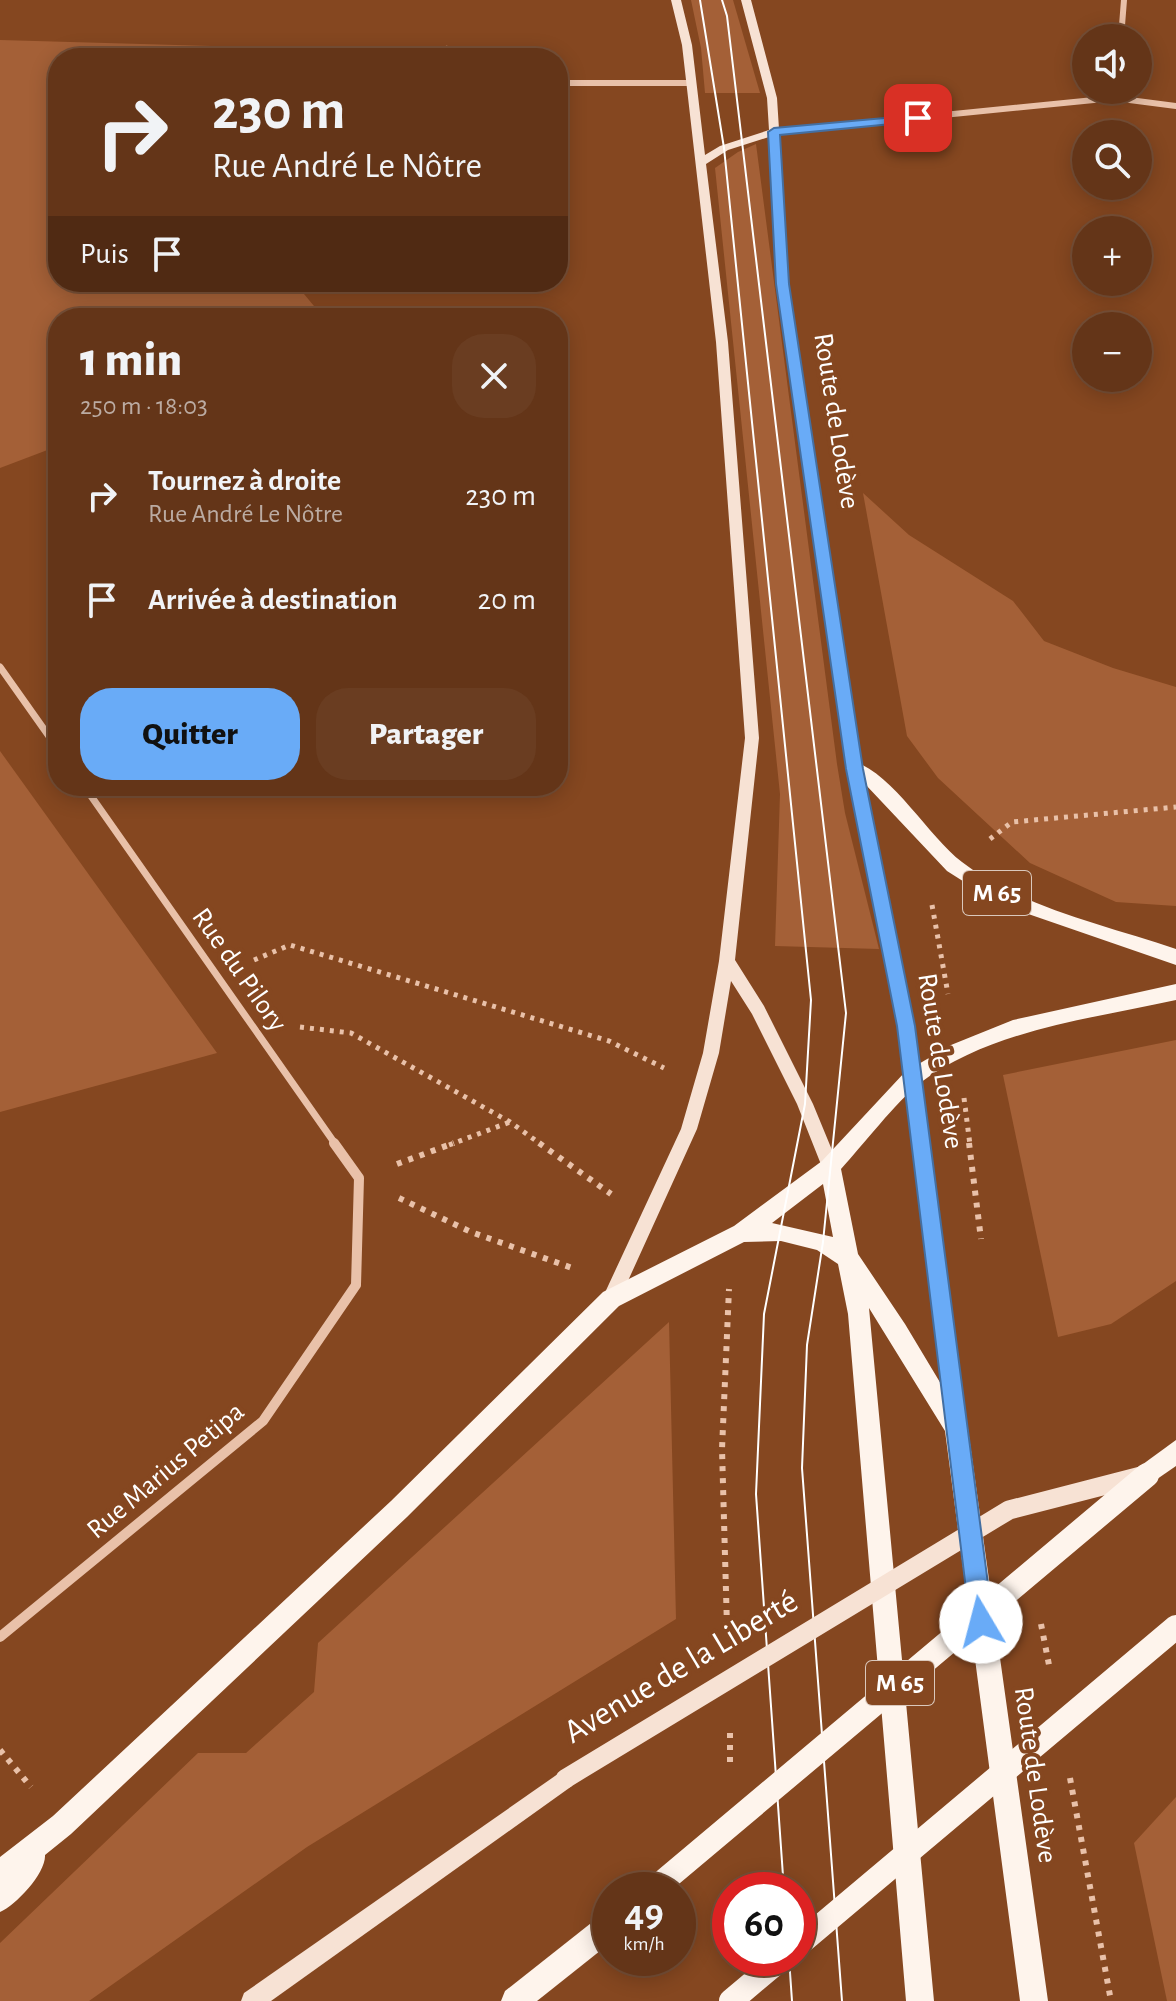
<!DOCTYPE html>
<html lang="fr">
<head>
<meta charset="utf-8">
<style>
  :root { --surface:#643518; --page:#6a3d21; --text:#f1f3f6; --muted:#bbaba2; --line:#785037; --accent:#69abf7 }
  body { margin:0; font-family:"Alegreya Sans",sans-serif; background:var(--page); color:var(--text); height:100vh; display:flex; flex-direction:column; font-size:30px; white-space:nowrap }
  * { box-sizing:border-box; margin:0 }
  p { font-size:26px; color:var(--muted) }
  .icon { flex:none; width:44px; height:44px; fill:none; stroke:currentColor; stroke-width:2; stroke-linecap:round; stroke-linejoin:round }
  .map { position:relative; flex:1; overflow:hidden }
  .drawer { position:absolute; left:48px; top:308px; width:520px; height:488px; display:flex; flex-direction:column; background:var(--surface); border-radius:32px; box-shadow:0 4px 20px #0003,0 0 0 2px var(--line) }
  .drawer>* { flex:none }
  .top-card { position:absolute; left:48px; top:48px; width:520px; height:244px; border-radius:32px; box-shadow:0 4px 20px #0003,0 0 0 2px var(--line); background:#643518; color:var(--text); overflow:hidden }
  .buttons { position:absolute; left:1072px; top:24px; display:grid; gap:16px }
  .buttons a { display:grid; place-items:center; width:80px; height:80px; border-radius:50%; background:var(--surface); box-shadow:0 4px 20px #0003,0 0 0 2px var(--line); font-size:40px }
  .speed { position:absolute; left:592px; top:1872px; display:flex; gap:16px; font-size:40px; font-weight:700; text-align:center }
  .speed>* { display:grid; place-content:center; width:104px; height:104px; border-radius:50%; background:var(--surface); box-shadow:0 4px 20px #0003,0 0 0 2px var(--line); line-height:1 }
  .speed small { font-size:20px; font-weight:400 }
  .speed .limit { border:12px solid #d22; background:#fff; color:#111 }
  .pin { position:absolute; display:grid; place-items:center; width:68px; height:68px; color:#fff; margin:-34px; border-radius:16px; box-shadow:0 4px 12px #0006 }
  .me { position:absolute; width:88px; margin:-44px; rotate:352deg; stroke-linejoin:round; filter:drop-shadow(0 0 6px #0008) }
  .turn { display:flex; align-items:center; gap:28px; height:168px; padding:0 32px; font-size:36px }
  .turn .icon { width:104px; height:104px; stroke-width:2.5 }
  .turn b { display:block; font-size:56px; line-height:68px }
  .then { display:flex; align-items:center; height:76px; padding:0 32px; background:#0003; gap:16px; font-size:30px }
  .round { display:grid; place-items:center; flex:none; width:84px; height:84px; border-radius:32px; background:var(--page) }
  .overview { display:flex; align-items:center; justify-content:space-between; height:136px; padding:0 32px }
  h1 { font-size:48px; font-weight:800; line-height:60px }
  .primary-button { display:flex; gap:16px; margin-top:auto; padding:16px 32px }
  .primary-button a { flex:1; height:92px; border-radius:32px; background:var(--accent); color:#111; font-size:32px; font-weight:800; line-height:92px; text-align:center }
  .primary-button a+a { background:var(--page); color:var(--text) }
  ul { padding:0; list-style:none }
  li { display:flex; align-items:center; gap:24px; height:104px; padding:0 32px }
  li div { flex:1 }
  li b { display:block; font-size:30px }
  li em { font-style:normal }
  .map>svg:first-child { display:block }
  .green { fill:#a46037 }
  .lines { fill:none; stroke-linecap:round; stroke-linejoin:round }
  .path-far1 { stroke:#e9c1a9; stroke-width:5; stroke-dasharray:4 6; stroke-linecap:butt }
  .path { stroke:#e9c1a9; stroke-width:6; stroke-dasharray:5 7; stroke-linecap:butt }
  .street-far2 { stroke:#e9c1a9; stroke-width:6 }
  .street-far1 { stroke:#e9c1a9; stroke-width:7 }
  .street { stroke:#e9c1a9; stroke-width:10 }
  .secondary { fill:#f7e2d4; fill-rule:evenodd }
  .primary { fill:#fef4ec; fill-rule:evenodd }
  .tram { stroke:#fff; stroke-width:2 }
  .secondary-bridge { stroke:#f7e2d4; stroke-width:19 }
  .primary-bridge { stroke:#fef4ec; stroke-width:24 }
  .route { fill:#69abf7; stroke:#446fa1; stroke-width:2 }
  .labels { text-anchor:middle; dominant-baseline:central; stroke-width:8; stroke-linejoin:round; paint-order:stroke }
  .shield { fill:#854720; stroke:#dac8bc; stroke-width:2 }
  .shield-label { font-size:26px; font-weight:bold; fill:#fff }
  .street-label { font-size:28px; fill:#fff; stroke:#854720 }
  .near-street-label { font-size:34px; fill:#fff; stroke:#854720 }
</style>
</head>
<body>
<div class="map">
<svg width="1176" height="2001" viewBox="0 0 1176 2001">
  <rect width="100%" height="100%" fill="#854720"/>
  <g class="green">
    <path d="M691,0H733L760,93H705L701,48Z"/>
    <path d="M0,40L322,49L330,58H58V282H294L324,318H58V446L0,468Z"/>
    <path d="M756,144L837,764L845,813L879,949L775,946L780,794L715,168L738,152Z"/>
    <path d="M863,493L909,535L1013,601L1044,641L1113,668L1176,687V906L1116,902L1030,863L938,778L907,736Z"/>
    <path d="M0,751L217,1053L0,1112Z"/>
    <path d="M1176,1040V1281L1111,1324L1058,1337L1003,1075Z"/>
    <path d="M669,1322L676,1619L307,1847L89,2001H0V1943L198,1753H246L314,1692L318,1643Z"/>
    <path d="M1176,1797V2001H1167L1134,1843Z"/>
  </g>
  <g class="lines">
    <g class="path-far1">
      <path d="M990,839L1012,822L1176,807"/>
      <path d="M932,905L948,994"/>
      <path d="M254,960L290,945L609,1041L664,1068"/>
      <path d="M300,1027L351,1033L510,1122L542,1145"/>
      <path d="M964,1098L970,1145"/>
      <path d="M449,1145L510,1122"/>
    </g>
    <g class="path">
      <path d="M539,1143L611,1194"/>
      <path d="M969,1143L981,1239"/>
      <path d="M397,1164L454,1143"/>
      <path d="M399,1198L471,1232L575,1269"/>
      <path d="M1041,1624L1050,1670"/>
      <path d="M727,1627L722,1449L729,1289"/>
      <path d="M730,1733V1763"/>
      <path d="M0,1750L31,1787"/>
      <path d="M1070,1778L1111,2001"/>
    </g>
    <g class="street-far2">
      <path d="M1121,38L1124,0"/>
      <path d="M447,49L460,58"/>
      <path d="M558,83H690"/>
      <path d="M774,132L1114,98L1176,106"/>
    </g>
    <g class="street-far1">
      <path d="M0,667L58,749"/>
      <path d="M84,786L336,1145"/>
    </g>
    <path class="street" d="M0,1637L263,1421L356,1285L359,1178L334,1143"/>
    <g class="secondary">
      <path d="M671,0H681L692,45L705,155L720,146L769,130L767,98L741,0H751L777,98L789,284L862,769L914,1026L965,1424L963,1430L956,1433L949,1430L947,1424L898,1026L848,769L777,284L769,137L728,150L706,164L728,342L759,738L735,960L764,1006L813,1104L839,1167L836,1172L830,1174L824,1172L797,1104L752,1014L731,981L719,1053L697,1129L617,1305L611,1307L605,1305L602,1299L681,1129L703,1053L719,961L745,738L716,342L682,45Z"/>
      <path d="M565,1769L572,1772L575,1779L572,1786L271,2001H241L244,1993Z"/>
    </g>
    <g class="primary">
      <path d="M855,762C893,774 929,837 962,862C1022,908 1105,925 1176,949V965L999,904L947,871L865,784L846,769Z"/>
      <path d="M1176,984V1000C1091,1019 992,1029 920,1083C896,1102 863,1145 841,1169L858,1254L905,1324L968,1429L1048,2001H1020L945,1431L869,1308L934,2001H906L848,1314L838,1264L817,1250L781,1241L744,1242L619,1306L407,1517L71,1834L45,1855C46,1873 16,1905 0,1912V1857L53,1816L391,1501L603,1292L734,1226L822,1161L905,1072L951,1045L1013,1020ZM823,1184L833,1237L772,1223Z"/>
      <path d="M1176,1440V1466L1147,1486L1139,1483L1135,1475L1139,1467Z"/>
      <path d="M610,1912V1943L537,2001H501L505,1991L600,1916Z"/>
    </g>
    <g class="tram">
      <path d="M700,0L724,148L811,1000L805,1104L764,1314L756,1494L784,1890"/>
      <path d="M722,0L727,16L846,1013L823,1242L807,1345L802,1468L842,2001"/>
      <path d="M789,1958L792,2001"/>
    </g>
    <path class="secondary-bridge" d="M565,1779L1009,1510L1141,1476"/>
    <g class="primary-bridge">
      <path d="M653,1890L1147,1475"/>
      <path d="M798,1945L1176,1627"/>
      <path d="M731,2001L782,1958"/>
    </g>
  </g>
  <path class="route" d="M918,115L922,116V121L780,135L789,284L863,769L915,1026L993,1622L989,1629L981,1633L973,1629L970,1622L897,1026L846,769L776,284L768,132L774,128Z"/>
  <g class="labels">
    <g class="shield">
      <rect x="963" y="871" width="68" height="44" rx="6"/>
      <rect x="866" y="1661" width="68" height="44" rx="6"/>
    </g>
    <g class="shield-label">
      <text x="997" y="893">M 65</text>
      <text x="900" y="1683">M 65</text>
    </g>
    <g class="street-label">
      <text transform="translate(836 421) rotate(81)">Route de Lodève</text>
      <text transform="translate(239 970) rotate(55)">Rue du Pilory</text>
      <text transform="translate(940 1061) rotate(81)">Route de Lodève</text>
      <text transform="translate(166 1471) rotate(-40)">Rue Marius Petipa</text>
      <text transform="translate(1035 1775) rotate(82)">Route de Lodève</text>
    </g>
    <g class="near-street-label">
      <text transform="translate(681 1667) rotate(-31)">Avenue de la Liberté</text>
    </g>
  </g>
</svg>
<div class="buttons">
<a><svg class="icon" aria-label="sound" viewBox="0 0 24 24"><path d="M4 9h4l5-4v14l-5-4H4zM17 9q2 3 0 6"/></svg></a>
<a><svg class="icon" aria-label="search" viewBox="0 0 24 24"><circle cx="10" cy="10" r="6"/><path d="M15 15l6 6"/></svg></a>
<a>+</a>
<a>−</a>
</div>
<div class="speed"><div>49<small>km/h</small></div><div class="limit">60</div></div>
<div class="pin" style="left:918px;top:118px;background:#d93025"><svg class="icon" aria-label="arrive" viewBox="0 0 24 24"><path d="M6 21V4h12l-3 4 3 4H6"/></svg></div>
<svg class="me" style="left:981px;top:1622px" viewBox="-20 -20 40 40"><circle r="19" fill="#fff"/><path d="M0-13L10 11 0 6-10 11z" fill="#69abf7"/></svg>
<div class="top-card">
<div class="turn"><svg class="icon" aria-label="right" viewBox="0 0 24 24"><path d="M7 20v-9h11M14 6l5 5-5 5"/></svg><div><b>230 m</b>Rue André Le Nôtre</div></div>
<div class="then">Puis<svg class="icon" aria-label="arrive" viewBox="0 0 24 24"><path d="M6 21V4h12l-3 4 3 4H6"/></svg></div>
</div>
<section class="drawer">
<div class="overview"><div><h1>1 min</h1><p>250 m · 18:03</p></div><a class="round"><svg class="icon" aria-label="close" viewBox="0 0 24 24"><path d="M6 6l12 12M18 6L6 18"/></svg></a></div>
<ul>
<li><svg class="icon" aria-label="right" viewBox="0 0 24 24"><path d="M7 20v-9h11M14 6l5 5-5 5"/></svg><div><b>Tournez à droite</b><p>Rue André Le Nôtre</p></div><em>230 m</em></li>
<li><svg class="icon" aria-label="arrive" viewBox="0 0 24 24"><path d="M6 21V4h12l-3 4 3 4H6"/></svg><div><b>Arrivée à destination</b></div><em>20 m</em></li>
</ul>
<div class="primary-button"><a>Quitter</a><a>Partager</a></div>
</section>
</div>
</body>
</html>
